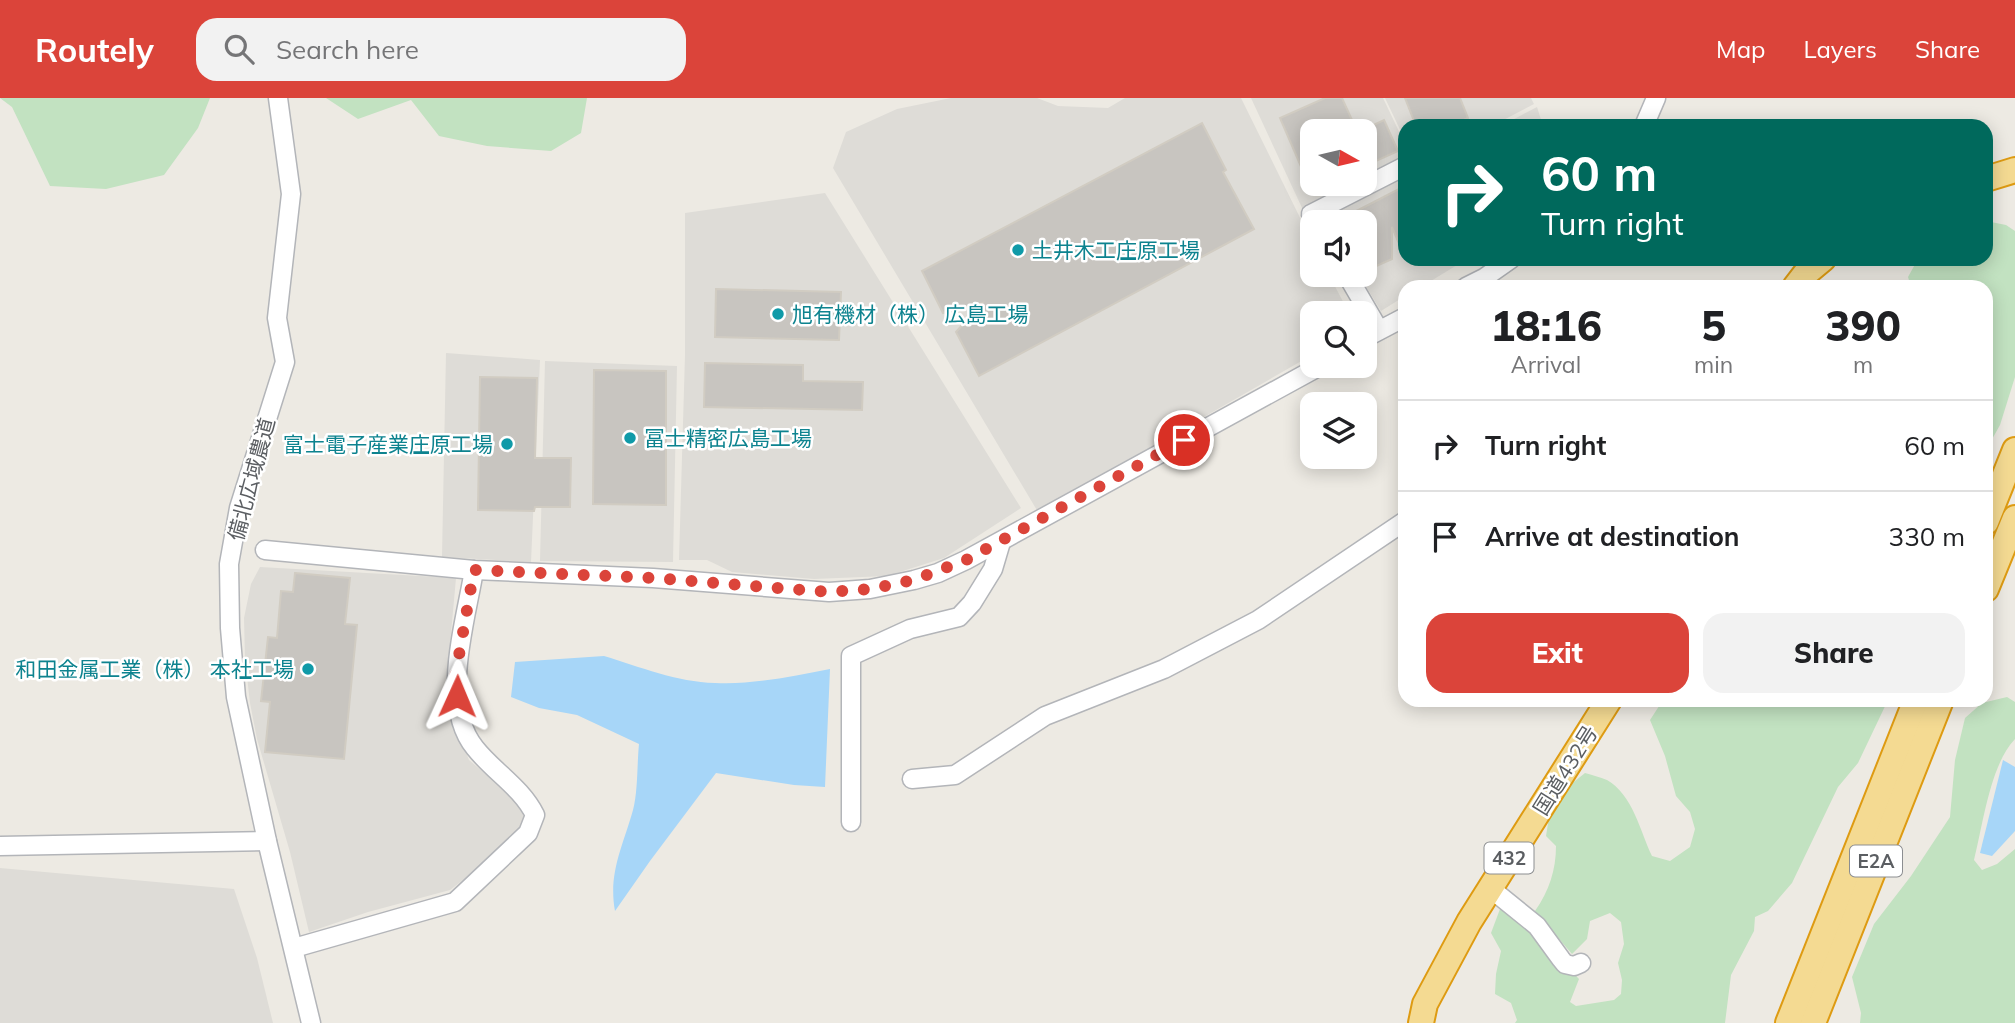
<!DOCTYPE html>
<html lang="en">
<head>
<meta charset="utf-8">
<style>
  :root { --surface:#fff; --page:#f2f2f2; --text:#202124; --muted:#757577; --line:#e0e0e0; --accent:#db443a }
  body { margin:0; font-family:Mulish,"Noto Sans JP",sans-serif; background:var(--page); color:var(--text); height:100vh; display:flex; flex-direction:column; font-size:26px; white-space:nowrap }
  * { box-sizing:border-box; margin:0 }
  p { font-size:23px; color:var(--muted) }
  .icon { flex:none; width:38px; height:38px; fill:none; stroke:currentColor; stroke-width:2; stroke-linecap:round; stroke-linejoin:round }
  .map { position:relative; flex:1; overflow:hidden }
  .side { position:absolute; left:1398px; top:182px; width:595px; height:427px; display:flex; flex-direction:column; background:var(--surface); border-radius:21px; box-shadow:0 4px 18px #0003 }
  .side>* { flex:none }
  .guide { position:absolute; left:1398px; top:21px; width:595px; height:147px; border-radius:21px; box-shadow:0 4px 18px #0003; background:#00695c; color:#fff; overflow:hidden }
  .needle { width:46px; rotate:98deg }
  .tools { position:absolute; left:1300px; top:21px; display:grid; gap:14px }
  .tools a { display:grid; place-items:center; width:77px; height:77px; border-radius:14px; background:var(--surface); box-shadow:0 4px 18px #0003; font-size:35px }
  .pin { position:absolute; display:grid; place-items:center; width:60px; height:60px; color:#fff; margin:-30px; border:4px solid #fff; border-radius:50%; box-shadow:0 2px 7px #0007 }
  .me { position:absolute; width:77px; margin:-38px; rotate:1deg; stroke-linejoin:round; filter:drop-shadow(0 0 5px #0008) }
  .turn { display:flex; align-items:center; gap:24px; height:147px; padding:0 28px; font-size:32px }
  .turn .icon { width:91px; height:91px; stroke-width:2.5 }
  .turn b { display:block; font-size:49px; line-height:60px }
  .eta { display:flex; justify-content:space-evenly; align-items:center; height:119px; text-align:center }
  .eta b { font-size:42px; font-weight:800; line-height:49px }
  .button { display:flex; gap:14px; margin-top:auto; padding:14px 28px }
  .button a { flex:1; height:80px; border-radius:21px; background:var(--accent); color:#fff; font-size:28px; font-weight:800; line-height:80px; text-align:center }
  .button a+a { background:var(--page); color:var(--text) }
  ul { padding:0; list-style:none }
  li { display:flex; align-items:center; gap:21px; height:91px; padding:0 28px; border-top:2px solid var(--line) }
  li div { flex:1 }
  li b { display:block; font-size:26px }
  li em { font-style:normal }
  header { display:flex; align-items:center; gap:42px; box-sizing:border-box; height:98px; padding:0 35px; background:var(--accent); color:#fff }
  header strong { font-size:33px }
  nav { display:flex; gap:38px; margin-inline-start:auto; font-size:24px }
  .search { width:490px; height:63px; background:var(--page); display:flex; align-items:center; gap:18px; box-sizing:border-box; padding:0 24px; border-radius:21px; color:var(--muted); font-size:26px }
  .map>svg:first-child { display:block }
  .industrial { fill:#dedcd7 }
  .green { fill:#c2e2c1 }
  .water { fill:#a7d6f8 }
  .building { fill:#c8c5c0; stroke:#d1ccc2; stroke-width:2 }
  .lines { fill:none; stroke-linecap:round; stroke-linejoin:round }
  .minor-casing { stroke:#b3b5b9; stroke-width:21 }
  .highway-casing { stroke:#de9b12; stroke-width:28 }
  .minor { stroke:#fff; stroke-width:18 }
  .highway { stroke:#f4da92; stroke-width:24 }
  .route { stroke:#db443a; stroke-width:12; stroke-dasharray:0 21.6 }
  .culture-dot { fill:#0f9aa8; stroke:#fff; stroke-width:2.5 }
  .labels { text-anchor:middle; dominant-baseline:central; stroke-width:5; stroke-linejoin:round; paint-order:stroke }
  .shield { fill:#fff; stroke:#8c8e91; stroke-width:2 }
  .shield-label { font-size:19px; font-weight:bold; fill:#5b5e62 }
  .culture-label { font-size:21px; fill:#0d838f; stroke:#fff; text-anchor:start }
  .street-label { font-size:21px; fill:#5b5e62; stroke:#fff }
</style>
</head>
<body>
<header>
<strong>Routely</strong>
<div class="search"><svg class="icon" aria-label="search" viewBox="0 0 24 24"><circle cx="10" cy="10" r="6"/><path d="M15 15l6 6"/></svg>Search here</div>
<nav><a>Map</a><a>Layers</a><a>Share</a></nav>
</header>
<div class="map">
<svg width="2015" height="925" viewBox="0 0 2015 925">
  <rect width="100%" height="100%" fill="#edeae3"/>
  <g class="industrial">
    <path d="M951,0H1037L1058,8L1108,10L1125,0H1241L1312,144V177H1329L1349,215H1312V257L1038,414L833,70L846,34L897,11Z"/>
    <path d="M1251,0H1383L1405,46V60L1365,80V33H1312V86H1354L1303,112Z"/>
    <path d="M1385,0H1531L1534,6L1492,28H1405V42Z"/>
    <path d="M1537,9L1543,28H1501Z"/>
    <path d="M1405,78V161H1467L1421,189H1405V198L1381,213L1359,177H1365V124H1326L1324,120Z"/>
    <path d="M825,95L1021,410L944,460L887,478L814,481L732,474L707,462H679L685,257V115Z"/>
    <path d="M446,255L540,262L531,464L442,459Z"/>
    <path d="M545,263L677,268L673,464L540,463Z"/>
    <path d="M260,469L456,480L447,579L452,619L469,662L521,706L528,720L523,729L495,757L450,792L368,814L309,834L290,754L257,641L250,605L245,561L244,520L251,486Z"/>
    <path d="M0,770L234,791L257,860L273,925H0Z"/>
  </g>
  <g class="green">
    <path d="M0,0H210L198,30L164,77L106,91L50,88L12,9Z"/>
    <path d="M326,0H587L581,35L551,53L487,48L439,38L411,2L358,21Z"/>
    <path d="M1986,123L2006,127L2015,133V279L2000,327L1986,352V189H1911L1908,179L1918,161H1986Z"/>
    <path d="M2007,599L2015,604V641C1990,667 1983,727 1974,762L1982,772L1997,766L2015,751V925H1860L1861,915L1852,879L1874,826L1911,778L1950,719L1955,662L1965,620L1982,605Z"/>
    <path d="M1663,602H1888L1858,665L1838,689L1792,785L1768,813L1755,819L1754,833L1731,877L1725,925H1515L1517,922L1511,905L1495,896L1496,876L1501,853L1491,835L1500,811L1506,806L1579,881L1570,904L1576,908L1614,902L1621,896L1622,882L1618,865L1624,846L1621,824L1610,815L1590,823L1587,841L1572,856L1535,813C1549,793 1556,772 1556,748L1546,738L1550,713L1570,687L1585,675C1592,677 1600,679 1607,682C1633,697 1640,733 1652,758L1670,763L1690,749L1695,731L1690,714L1676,698L1665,658L1650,622Z"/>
  </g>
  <g class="water">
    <path d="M604,558C640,569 677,584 715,585C753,587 793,578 830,571L825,689L794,687L716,675L650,763L615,813C608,775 623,748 633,712C638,694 637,665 639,646L577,617L539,610L511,599L515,564Z"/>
    <path d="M2003,662L2015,669V733L1992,758L1980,755Z"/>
  </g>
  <g class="building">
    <path d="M1325,0H1342L1357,33H1312V94L1280,20Z"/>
    <path d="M1405,0H1460L1468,20L1452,28H1416Z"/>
    <path d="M1384,22L1398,53L1365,68V31Z"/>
    <path d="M1202,25L1226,72L1223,74L1254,131L979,278L956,234L982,205L943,215L922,173Z"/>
    <path d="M1405,88V160L1392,129V161L1372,170L1365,156V124H1335Z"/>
    <path d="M716,191L841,194L839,242L715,239Z"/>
    <path d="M705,265L803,267V283L863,284L862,312L704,309Z"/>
    <path d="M594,272L666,273V407L593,406Z"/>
    <path d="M480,279L537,280L535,360H571L570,409H535L534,413L478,412Z"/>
    <path d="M295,475L350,480L345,526L357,527L344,661L265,654L270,604L261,603L268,539L277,540L281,493L293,494Z"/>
  </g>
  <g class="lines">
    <g class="minor-casing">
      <g id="minor">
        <path d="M278,0L291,96L277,220L285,264L239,410L229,466L230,530L236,599L267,743L311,925"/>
        <path d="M1644,28L1656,0"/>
        <path d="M1316,124L1311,116L1405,68"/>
        <path d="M1347,177L1379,232"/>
        <path d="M1466,189L1484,180L1511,161"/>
        <path d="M1365,240L1405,219"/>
        <path d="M265,452L474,472L653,480L829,494L870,491L914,482L938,475L966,462L1320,268"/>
        <path d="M912,681L955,677L1045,618L1164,571L1258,522L1405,423"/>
        <path d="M851,724V558L910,531L959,519L972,505L993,471L1001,444"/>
        <path d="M0,748L267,743"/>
        <path d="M1490,790L1537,828L1561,861L1565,866L1574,868L1581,865"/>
        <path d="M294,850L455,804L528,735L535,717C521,689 494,674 475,650C439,606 466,523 474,472"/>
      </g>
    </g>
    <g class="highway-casing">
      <g id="highway">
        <path d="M1986,81L2015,72"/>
        <path d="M1795,189L1805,176L1823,161"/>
        <path d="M1986,424L2015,352"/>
        <path d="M1986,491L2015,420"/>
        <path d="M1421,925L1425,906L1469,824L1609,602"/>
        <path d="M1788,925L1916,602"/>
        <path d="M1813,925L1941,602"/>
      </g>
    </g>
    <use href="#minor" class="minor"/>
    <use href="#highway" class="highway"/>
  </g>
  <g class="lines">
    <path class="route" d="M457,598L455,580L474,472L653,480L829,494L870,491L914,482L966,462L1184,342"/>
  </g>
  <g class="culture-dot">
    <circle cx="1018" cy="152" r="7"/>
    <circle cx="778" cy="216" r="7"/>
    <circle cx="630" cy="340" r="7"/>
    <circle cx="507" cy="346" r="7"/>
    <circle cx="308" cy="571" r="7"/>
  </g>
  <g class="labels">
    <g class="shield">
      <rect x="1484.5" y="744.5" width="49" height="31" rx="5"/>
      <rect x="1850" y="747.5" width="52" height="31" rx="5"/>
    </g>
    <g class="shield-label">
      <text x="1509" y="760">432</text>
      <text x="1876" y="763">E2A</text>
    </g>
    <g class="culture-label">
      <text x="1032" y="152">土井木工庄原工場</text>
      <text x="792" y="216">旭有機材（株） 広島工場</text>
      <text x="644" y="340">冨士精密広島工場</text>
      <text x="493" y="346" text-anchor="end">富士電子産業庄原工場</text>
      <text x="294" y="571" text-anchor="end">和田金属工業（株） 本社工場</text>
    </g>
    <g class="street-label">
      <text transform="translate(251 381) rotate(-75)">備北広域農道</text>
      <text transform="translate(1565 672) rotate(-58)">国道432号</text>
    </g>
  </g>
</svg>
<div class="tools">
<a><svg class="needle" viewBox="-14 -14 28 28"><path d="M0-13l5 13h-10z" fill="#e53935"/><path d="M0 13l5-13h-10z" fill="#757577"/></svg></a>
<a><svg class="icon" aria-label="sound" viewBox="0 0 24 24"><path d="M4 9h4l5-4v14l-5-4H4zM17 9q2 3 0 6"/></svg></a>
<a><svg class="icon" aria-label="search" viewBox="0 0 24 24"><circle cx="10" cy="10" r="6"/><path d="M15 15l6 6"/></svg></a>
<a><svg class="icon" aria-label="layers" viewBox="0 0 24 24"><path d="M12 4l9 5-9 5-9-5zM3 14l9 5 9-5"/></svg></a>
</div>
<div class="pin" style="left:1184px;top:342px;background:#d93025"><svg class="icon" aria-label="arrive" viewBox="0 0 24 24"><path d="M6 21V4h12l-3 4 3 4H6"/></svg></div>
<svg class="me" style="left:457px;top:598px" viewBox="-20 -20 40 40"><path d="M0-17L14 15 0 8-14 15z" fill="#db443a" stroke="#fff" stroke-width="4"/></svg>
<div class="guide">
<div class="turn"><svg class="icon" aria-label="right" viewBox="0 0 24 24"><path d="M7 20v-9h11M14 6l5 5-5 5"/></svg><div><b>60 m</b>Turn right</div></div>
</div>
<section class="side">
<div class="eta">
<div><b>18:16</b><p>Arrival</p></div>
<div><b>5</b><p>min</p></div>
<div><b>390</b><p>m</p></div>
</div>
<ul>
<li><svg class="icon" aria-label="right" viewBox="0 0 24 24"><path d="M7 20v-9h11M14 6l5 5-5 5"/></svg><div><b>Turn right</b></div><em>60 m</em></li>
<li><svg class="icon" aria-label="arrive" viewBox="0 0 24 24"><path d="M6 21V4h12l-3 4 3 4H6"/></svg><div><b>Arrive at destination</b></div><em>330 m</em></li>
</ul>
<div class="button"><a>Exit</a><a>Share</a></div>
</section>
</div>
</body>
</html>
